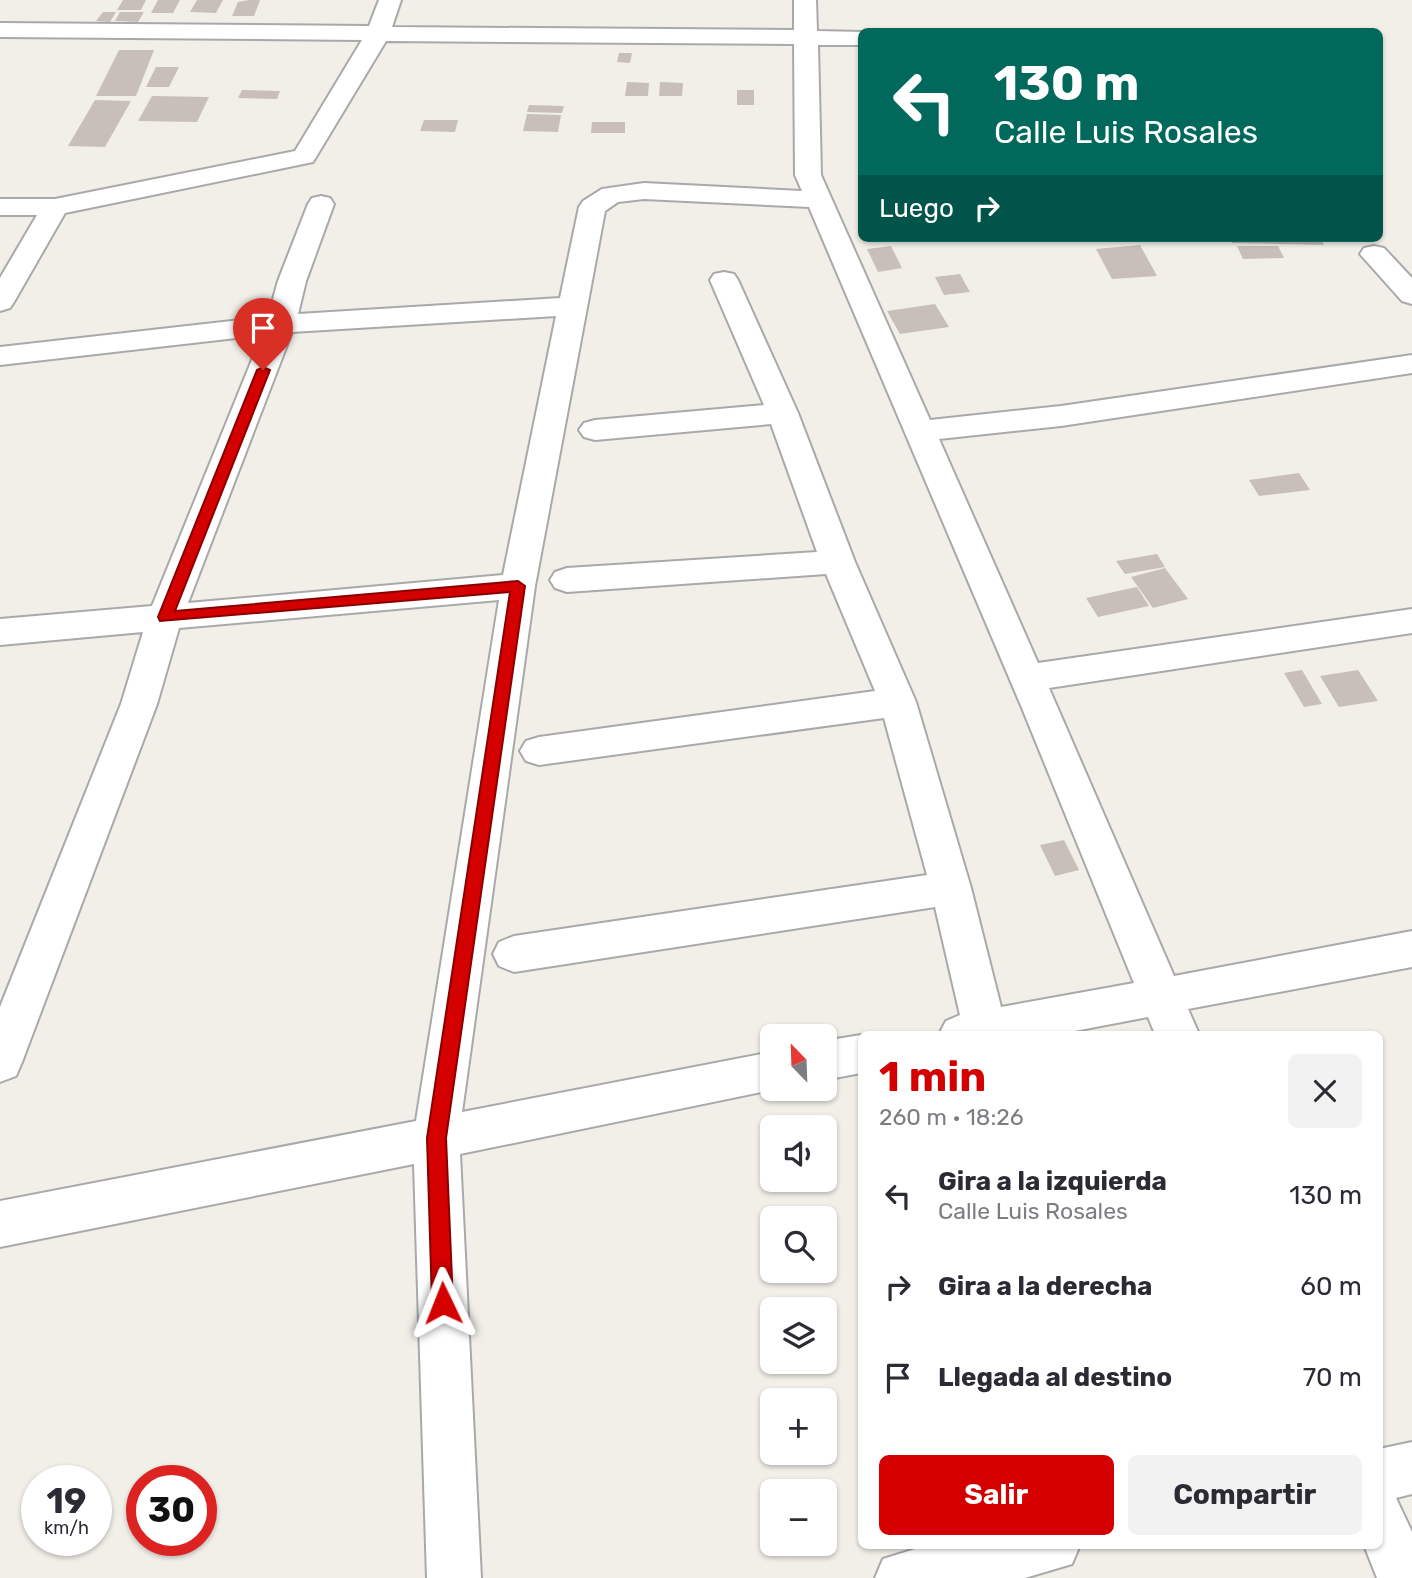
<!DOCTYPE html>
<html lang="es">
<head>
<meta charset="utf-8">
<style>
  :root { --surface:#fff; --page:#f2f2f3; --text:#2b2b33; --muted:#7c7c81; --accent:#d40000 }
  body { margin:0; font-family:Rubik,sans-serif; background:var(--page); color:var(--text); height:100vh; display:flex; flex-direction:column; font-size:26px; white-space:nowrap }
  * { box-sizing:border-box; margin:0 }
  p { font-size:23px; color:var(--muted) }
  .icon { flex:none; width:38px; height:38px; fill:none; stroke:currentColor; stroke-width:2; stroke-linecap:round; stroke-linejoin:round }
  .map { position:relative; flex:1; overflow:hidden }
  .side { position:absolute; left:858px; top:1031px; width:525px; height:518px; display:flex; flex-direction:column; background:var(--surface); border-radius:10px; box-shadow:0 2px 5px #0004 }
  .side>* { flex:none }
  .hud { position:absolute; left:858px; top:28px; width:525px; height:214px; border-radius:10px; box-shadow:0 2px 5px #0004; background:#00695c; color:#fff; overflow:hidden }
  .needle { width:46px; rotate:337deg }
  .controls { position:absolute; left:760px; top:1024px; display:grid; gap:14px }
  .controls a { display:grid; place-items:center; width:77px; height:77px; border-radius:10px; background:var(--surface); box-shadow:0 2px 5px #0004; font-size:35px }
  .speed { position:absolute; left:21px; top:1465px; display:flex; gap:14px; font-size:35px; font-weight:700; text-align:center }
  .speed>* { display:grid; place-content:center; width:91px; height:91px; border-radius:50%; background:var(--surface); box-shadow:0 2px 5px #0004; line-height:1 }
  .speed small { font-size:18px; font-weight:400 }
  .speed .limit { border:10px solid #d22; background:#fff; color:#111 }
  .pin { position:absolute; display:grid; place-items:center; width:60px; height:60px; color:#fff; margin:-72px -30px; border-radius:50% 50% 50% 0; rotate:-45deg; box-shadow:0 0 7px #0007 }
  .pin .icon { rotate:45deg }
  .me { position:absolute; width:77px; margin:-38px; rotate:358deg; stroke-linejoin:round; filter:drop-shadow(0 0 5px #0008) }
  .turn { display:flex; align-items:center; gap:24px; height:147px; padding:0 21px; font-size:32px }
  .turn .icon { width:91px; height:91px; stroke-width:2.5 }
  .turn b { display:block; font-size:49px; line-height:60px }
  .then { display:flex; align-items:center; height:66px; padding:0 21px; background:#0003; gap:14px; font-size:26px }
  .round { display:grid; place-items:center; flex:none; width:74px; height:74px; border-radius:10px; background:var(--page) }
  .overview { display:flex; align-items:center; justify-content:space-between; height:119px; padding:0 21px }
  h1 { font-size:42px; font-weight:700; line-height:52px; color:var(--accent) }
  .button { display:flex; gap:14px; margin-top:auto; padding:14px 21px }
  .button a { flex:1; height:80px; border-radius:10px; background:var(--accent); color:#fff; font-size:28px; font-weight:700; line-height:80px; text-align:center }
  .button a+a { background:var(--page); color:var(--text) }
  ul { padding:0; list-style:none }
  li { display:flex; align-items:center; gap:21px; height:91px; padding:0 21px }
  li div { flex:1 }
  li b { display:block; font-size:26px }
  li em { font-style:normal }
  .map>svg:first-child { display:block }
  .building { fill:#c7bfb8 }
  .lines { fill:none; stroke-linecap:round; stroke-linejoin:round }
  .minor-casing { stroke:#a9a9a9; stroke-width:4 }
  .minor { fill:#fff; fill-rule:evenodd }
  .route { fill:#d40000; stroke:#8a0000; stroke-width:2 }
</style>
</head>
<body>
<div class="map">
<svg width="1412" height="1578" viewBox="0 0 1412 1578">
  <rect width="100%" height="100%" fill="#f2efe9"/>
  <g class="building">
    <path d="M123,0H146L141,10H117Z"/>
    <path d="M158,0H180L173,13H151Z"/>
    <path d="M197,0H223L216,13L190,12Z"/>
    <path d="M249,0H260L254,16H232L238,2Z"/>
    <path d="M103,12H116L110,22L96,21Z"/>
    <path d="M120,12H144L138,22L115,21Z"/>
    <path d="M119,50H154L136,96H96Z"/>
    <path d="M619,53H632L630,63L617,62Z"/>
    <path d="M156,67H179L169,87H146Z"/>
    <path d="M627,82L649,83L648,96H625Z"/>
    <path d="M660,82L683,83L682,96H659Z"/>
    <path d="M242,90L280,91L277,99L238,98Z"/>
    <rect x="737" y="90" width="17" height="15"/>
    <path d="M152,96L209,97L197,122L138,121Z"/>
    <path d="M95,100L131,101L105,147L68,146Z"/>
    <path d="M529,105L564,106L562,113L527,112Z"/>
    <path d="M527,114L561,115L558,132L523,131Z"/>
    <path d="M424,120H458L455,132L420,131Z"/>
    <path d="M592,122H625V133H591Z"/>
    <path d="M1230,238H1321L1324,245L1232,243Z"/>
    <path d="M1140,245L1157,276L1112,279L1096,249Z"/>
    <path d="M891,246L902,268L878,272L867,249Z"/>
    <path d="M1237,246H1278L1284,258L1243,259Z"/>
    <path d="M960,274L970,292L944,295L935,277Z"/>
    <path d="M935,304L949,327L900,334L887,311Z"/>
    <path d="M1299,473L1310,490L1259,496L1249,480Z"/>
    <path d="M1157,554L1165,567L1125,574L1116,561Z"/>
    <path d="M1165,568L1188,599L1153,608L1131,577Z"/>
    <path d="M1137,587L1149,606L1098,617L1086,598Z"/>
    <path d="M1302,670L1322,704L1304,707L1284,673Z"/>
    <path d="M1358,670L1378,701L1339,707L1320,676Z"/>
    <path d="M1064,840L1079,870L1055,876L1040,845Z"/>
  </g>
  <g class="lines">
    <g class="minor-casing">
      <g id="minor">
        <path d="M379,0H401L392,27L794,30V0H816L817,31L863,32L861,45H818L821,175L930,420L1061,406L1412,355V373L1061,426L939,439L1038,663L1412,609V633L1049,688L1174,976L1412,931V967L1188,1009L1199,1034H1155L1148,1017L1059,1034H939L946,1021L960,1015L935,907L514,972L499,966L493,954L499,942L514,936L927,875L884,718L539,765L526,761L520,751L526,741L539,737L875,691L826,574L567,592L555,588L550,580L555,572L567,568L817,552L771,424L595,440L584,437L579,430L584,423L595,420L764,405L710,280L714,274L724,272L734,274L738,280L798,413L855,562L916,702L971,888L1001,1007L1134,983L1022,708L809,207L644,199L618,202L605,211L535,586L462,1112L772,1052V1088H781L460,1154L481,1578H427L414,1164L0,1247V1201L416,1121L499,600L179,628L157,704L22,1062L16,1076L0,1082V1007L121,704L143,632L0,645V619L152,606L262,335L0,365V347L268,317L278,281L308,204L312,198L321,196L330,198L334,204L306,281L298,314L560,298L579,207L583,201L602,189L644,183L802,191L795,175L794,44L386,41L313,162L65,213L14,302L10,308L0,311V278L37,215H0V199H55L295,151L362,40L0,37V23L369,26ZM556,316L503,575L188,603L292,332Z"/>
        <path d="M1374,246L1384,248L1412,278V304L1402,301L1360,254L1364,248Z"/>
        <path d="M861,1035V1073L824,1080V1041Z"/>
        <path d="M1412,1442V1494L1396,1498L1412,1532V1578H1377L1364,1545H1379V1449Z"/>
        <path d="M928,1545H1080L1072,1564L1025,1578H875L883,1559Z"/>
      </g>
    </g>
    <use href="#minor" class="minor"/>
  </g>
  <path class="route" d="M263,367L270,370L175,611L518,581L525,586L446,1138L453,1303L450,1310L443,1313L435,1310L432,1303L427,1138L510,592L160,621L158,617L257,370Z"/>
</svg>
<div class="controls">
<a><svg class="needle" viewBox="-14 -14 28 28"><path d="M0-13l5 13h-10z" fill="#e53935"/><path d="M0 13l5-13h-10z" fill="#7c7c81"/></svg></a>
<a><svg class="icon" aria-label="sound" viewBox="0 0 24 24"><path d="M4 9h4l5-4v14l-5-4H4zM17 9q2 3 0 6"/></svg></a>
<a><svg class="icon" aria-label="search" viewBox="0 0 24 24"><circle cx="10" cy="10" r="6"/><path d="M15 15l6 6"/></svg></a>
<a><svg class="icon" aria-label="layers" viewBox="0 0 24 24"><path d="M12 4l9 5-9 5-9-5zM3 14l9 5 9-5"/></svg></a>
<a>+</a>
<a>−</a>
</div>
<div class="speed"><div>19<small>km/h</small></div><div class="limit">30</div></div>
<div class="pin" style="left:263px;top:370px;background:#d93025"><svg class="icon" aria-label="arrive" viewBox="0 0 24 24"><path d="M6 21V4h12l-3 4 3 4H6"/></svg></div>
<svg class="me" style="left:443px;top:1303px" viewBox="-20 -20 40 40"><path d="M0-17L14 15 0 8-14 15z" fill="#d40000" stroke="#fff" stroke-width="4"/></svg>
<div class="hud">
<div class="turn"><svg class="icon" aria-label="left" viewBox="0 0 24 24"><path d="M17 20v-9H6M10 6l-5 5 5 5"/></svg><div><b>130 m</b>Calle Luis Rosales</div></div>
<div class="then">Luego<svg class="icon" aria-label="right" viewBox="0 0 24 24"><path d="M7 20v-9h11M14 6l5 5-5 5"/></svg></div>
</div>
<section class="side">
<div class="overview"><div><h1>1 min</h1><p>260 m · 18:26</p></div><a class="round"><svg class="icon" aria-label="close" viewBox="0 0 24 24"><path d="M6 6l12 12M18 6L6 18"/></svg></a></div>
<ul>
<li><svg class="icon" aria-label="left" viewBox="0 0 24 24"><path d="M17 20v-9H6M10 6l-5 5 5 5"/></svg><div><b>Gira a la izquierda</b><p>Calle Luis Rosales</p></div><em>130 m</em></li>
<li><svg class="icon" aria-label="right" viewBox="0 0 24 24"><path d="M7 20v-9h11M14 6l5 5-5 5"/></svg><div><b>Gira a la derecha</b></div><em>60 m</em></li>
<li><svg class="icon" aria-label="arrive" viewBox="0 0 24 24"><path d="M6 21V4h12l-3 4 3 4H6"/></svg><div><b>Llegada al destino</b></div><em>70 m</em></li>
</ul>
<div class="button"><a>Salir</a><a>Compartir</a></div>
</section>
</div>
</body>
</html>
